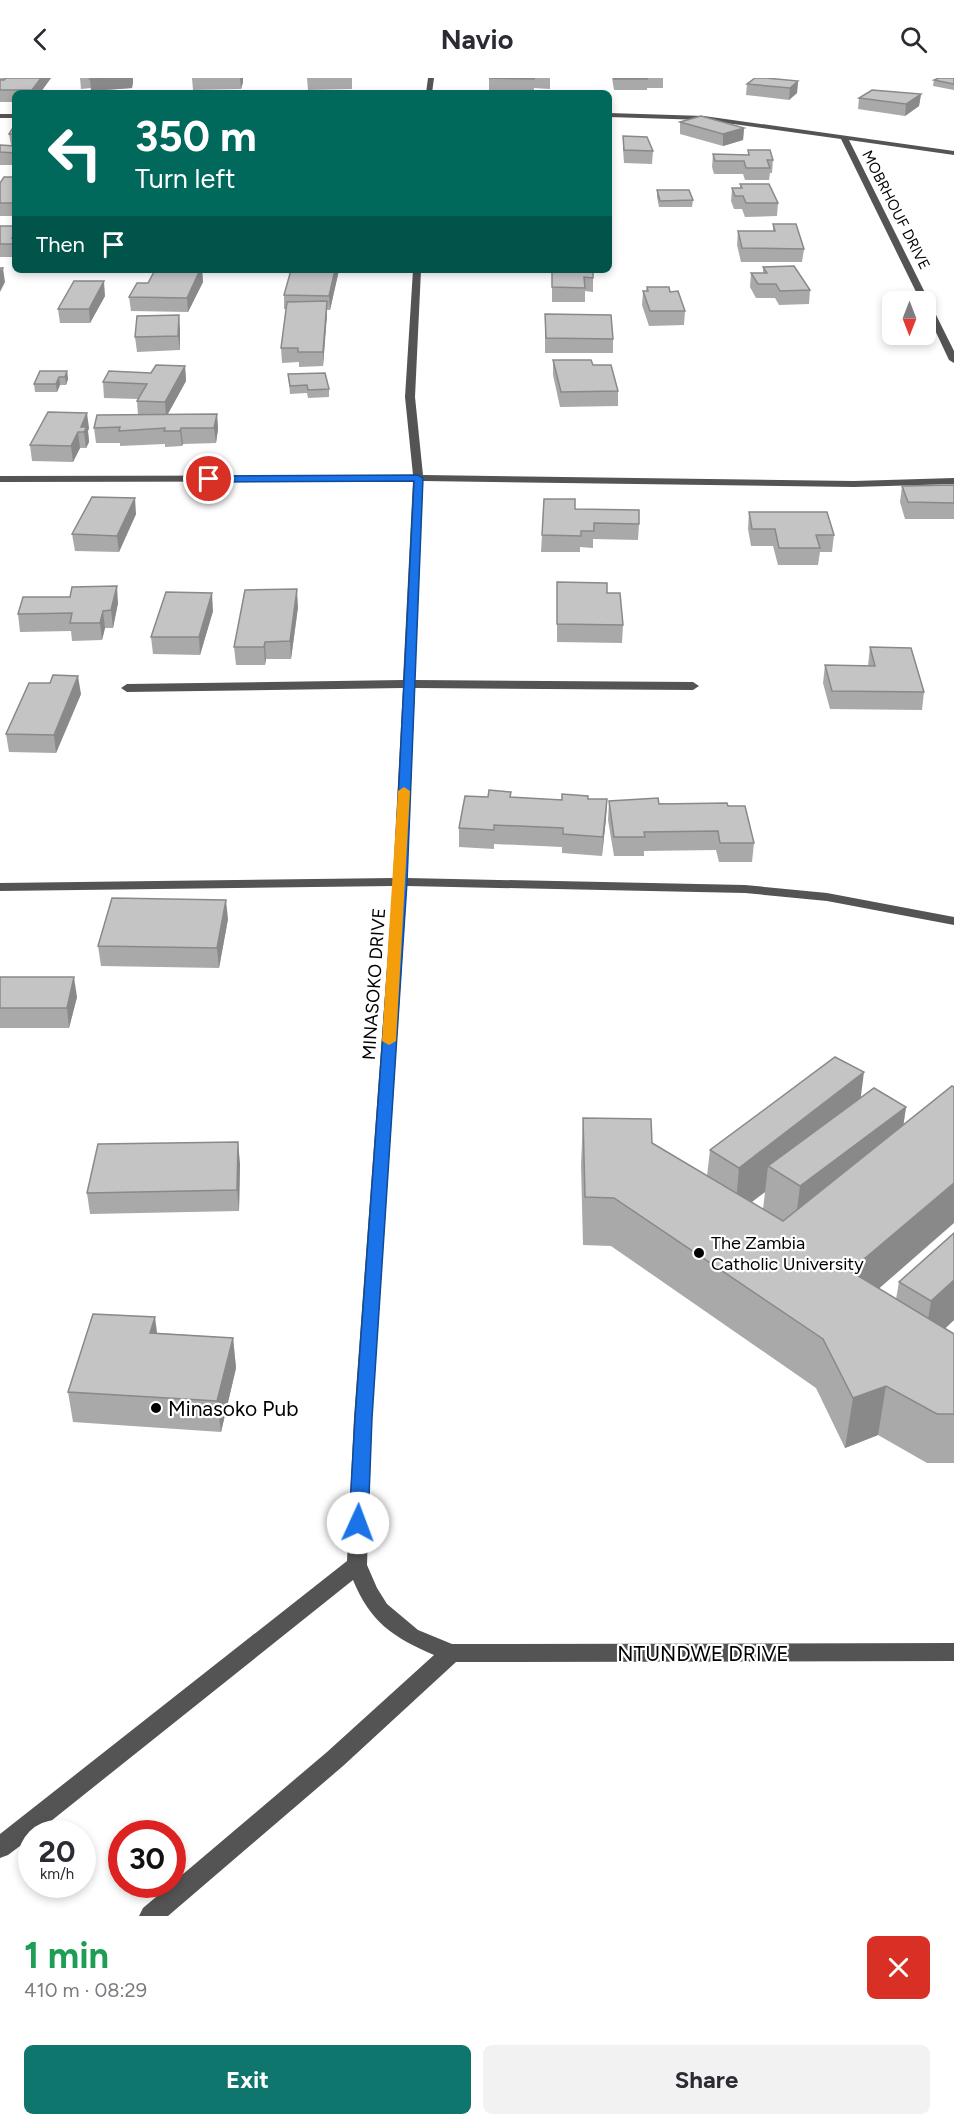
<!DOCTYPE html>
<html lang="en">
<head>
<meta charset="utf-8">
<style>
  :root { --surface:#fff; --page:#f2f2f3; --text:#2b2b33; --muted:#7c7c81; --accent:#0f766e }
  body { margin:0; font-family:Figtree,sans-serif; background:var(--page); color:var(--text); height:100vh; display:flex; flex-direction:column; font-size:22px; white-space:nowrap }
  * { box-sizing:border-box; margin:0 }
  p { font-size:20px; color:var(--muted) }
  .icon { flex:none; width:33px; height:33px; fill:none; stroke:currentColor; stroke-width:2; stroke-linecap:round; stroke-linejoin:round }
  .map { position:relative; height:1838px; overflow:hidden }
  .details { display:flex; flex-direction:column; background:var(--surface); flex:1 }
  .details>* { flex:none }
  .hud { position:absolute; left:12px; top:12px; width:600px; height:183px; border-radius:9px; box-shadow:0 3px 9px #0003; background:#00695c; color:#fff; overflow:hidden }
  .needle { width:39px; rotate:180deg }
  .tools { position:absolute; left:882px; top:213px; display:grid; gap:12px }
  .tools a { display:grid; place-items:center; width:54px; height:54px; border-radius:9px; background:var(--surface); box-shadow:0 3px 9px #0003; font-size:30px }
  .speed { position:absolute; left:18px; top:1742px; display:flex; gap:12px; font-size:30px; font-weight:700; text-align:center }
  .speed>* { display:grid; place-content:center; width:78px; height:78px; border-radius:50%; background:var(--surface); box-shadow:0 3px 9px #0003; line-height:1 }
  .speed small { font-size:15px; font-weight:400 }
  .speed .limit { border:9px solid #d22; background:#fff; color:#111 }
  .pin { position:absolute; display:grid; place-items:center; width:51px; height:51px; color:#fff; margin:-26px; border:3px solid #fff; border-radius:50%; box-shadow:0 2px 6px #0007 }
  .me { position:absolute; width:66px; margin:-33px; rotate:2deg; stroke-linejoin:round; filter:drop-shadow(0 0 4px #0008) }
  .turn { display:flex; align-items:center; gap:21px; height:126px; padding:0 24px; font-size:27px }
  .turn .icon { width:78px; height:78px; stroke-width:2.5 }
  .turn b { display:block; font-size:42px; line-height:51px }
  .then { display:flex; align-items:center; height:57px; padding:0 24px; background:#0003; gap:12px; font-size:22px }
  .round { display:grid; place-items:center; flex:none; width:63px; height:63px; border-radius:9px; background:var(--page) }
  .summary { display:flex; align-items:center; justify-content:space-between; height:102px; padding:0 24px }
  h1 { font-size:36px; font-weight:700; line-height:45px; color:#1e9e55 }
  .cta { display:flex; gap:12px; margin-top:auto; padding:12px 24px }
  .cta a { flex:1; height:69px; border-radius:9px; background:var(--accent); color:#fff; font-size:24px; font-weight:700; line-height:69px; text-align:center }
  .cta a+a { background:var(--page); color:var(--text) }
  header { display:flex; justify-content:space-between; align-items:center; height:78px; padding:0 24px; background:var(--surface); font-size:27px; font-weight:700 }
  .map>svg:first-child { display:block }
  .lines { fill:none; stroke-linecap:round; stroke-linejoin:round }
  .minor { fill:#545454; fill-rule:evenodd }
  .wall { fill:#a9a9a9; fill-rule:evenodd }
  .shaded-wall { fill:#898989 }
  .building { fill:#c4c4c4; stroke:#898989; stroke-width:1.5 }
  .route { fill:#1a73e8; stroke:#114b97; stroke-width:1.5 }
  .slow { fill:#f59e0b }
  .poi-dot { fill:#000; stroke:#fff; stroke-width:2 }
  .labels { text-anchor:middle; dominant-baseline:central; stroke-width:4.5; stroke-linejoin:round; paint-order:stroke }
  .far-street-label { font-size:15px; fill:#000; stroke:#fff }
  .street-label { font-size:18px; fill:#000; stroke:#fff }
  .poi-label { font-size:18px; fill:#000; stroke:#fff; text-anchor:start }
  .near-poi-label { font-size:21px; fill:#000; stroke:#fff; text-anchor:start }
  .near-street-label { font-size:21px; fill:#000; stroke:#fff }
</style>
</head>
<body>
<header><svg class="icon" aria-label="back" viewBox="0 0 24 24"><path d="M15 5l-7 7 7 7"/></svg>Navio<svg class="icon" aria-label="search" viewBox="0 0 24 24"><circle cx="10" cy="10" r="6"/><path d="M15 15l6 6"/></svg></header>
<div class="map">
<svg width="954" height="1838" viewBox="0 0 954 1838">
  <rect width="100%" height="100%" fill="#fff"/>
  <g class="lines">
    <g class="minor">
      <path d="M428,0H434L432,15H426Z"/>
      <path d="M609,35L704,38L954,73V77L849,62L954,273V285L949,282L926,233V224H921L841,61L704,42L609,39Z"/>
      <rect x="0" y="36" width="15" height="4"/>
      <path d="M413,192H421L415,319L423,397L854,403L954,400V406L854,409L423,403L415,602L693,604L699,608L693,612L415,610L407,800L745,807L827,815L954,839V847L827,823L745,815L407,808L372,1340L367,1487L377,1510L387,1526L418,1552L452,1566L954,1565V1583L456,1584L343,1688L168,1838H139L143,1830L327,1674L434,1577C394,1560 370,1544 353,1502L36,1755H32V1759L8,1777L0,1780V1756L347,1483L354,1340L393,808L0,813V805L393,800L403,610L127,614L121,610L127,606L403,602L413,403L0,404V398L413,397L405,319Z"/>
    </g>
  </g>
  <g class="wall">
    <path d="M0,0H51L40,15H15V24H0Z"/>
    <path d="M80,0H133V4L132,10L91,13V10L81,11Z"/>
    <path d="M192,0H243V4L241,11L193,12Z"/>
    <path d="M307,0H352V11L308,12Z"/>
    <path d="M489,0H550V11L534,10V13L489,12Z"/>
    <path d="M612,0H663V10H647V12H614Z"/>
    <path d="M954,0V12L933,8L934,2Z"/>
    <path d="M798,3L797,15L789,22L746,17L747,6Z"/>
    <path d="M921,16L919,28L905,38L858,31L859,20Z"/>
    <path d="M680,44L744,50L743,62L723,68L680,56Z"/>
    <path d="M15,48V99L14,87H0V67H11L9,56Z"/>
    <path d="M623,58L653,73L652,86L624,85L623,71Z"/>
    <path d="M748,72L773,82L772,95H770L769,102H745L743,96H714L712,89L713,76L748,77Z"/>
    <path d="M15,99V138H0V105Z"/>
    <path d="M740,106L778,125L777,138L745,139L742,131H734L731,123L732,110H740Z"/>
    <path d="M657,112L693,122L692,129H659L657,119Z"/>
    <path d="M773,146L804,171L802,184H741L737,167L738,153H773Z"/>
    <rect x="0" y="148" width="15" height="31"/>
    <path d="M763,189L810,212L809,226L779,227L775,220H756L750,209L751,195H763Z"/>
    <path d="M155,192H202L203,204L188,234L131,233L129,219L148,205Z"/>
    <path d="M339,192L330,232H327L323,288L299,289V284L282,285L281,270L286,231H284V217Z"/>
    <path d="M552,192L593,200V214L585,213V224H552Z"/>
    <path d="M647,209L670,214L685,233L684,247L649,248L642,227L643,213H646Z"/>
    <path d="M105,218L90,245H60L58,231Z"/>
    <path d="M545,236L613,261V275H545Z"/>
    <path d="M180,251V272L137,274L135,259Z"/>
    <path d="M553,282L593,287L618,313V328L560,329L553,297Z"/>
    <path d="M185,288L186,303L168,336H217L218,351L216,365L183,366L182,368L165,369V366L120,368V365H96L94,350L138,337L137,323L138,321L104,320L103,304Z"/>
    <path d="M67,293L68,301L66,307H60L57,314H35L34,306Z"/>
    <path d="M288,296L329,311V319L308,320L307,315L290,316Z"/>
    <path d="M89,350L88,353L89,364L86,370H80L73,384L32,383L30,367Z"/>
    <path d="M954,407V441H905L900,424L902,408Z"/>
    <path d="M575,431L639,446L638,462L593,461V470L580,469V474H541L542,457Z"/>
    <path d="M749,434L834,457L832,474H820L818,487H778L773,468H751L748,451Z"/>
    <path d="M136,436L119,474L75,473L72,456Z"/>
    <path d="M557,504L607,515L623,547L622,565L557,564Z"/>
    <path d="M118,525L113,550H105L102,562L72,563L71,553L20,554L18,536Z"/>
    <path d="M298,529L291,581H266L265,587H236L234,569Z"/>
    <path d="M213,533L200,577L153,576L151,559Z"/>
    <path d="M870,569L924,614L922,632L830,631L823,605L825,587L868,588Z"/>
    <path d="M81,616L56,675L9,674L6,656Z"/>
    <path d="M511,714V719L562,722L588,721H607L606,740L602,778L562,775V769L494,766V771L459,769V750L488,719Z"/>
    <path d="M609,723L728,728L754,765L752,784H719L716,772L644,773V778H614L608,742Z"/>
    <path d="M228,841L219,890L101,888L98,868Z"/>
    <path d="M0,899L77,919L69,950H0Z"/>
    <path d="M860,1021L906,1029L879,1211L896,1221L899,1204L954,1155V1242L945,1250L954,1256V1385H927L878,1357L845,1370L816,1310L611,1168L583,1167L581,1087L583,1040L652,1065L707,1098L710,1072ZM765,1114L763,1131L751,1124Z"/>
    <path d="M240,1085L239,1133L90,1136L87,1115Z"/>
    <path d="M157,1255L233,1260L236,1290L221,1354L73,1344L68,1314Z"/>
  </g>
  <g class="shaded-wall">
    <path d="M41,0H51L40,15H32V12Z"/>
    <path d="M110,0H133V4L132,10L91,13L90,1Z"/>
    <path d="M240,0H243V4L241,11Z"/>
    <path d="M798,3L797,15L789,22L790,10Z"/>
    <path d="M921,16L919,28L905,38L906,26Z"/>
    <path d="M744,50L743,62L723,68V56Z"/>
    <path d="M3,190L5,204L0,214V196Z"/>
    <path d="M200,192H202L203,204L188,234L187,220Z"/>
    <path d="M335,192H339L330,232L329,218Z"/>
    <path d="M104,203L105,218L90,245L89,231Z"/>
    <path d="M327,223V238L323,288V274Z"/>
    <path d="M179,237L180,251V272L178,258Z"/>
    <path d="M185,288L186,303L166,339L165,324Z"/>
    <path d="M67,293L68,301L66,307L65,299Z"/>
    <path d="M59,299L60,307L57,314L56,306Z"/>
    <path d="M87,335L89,350L88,353L89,364L86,370L84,354L81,349Z"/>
    <path d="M217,336L218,351L216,365L214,350Z"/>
    <path d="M181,350L183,366L182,368L180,353Z"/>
    <path d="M78,354L80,370L73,384L71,368Z"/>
    <path d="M135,420L136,436L119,474L117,458Z"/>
    <path d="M117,508L118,525L113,550L111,532Z"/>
    <path d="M297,511L298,529L291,581L290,563Z"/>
    <path d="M212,515L213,533L200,577L199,559Z"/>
    <path d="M103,533L105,550L102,562L100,545Z"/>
    <path d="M265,564L266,581L265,587L264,569Z"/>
    <path d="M78,598L81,616L56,675L54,657Z"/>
    <path d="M607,721L606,740L602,778L603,759Z"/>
    <path d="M226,822L228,841L219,890L217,870Z"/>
    <path d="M74,899L77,919L69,950L67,930Z"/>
    <path d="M864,994L858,1041L768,1088L765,1114L735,1137L739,1090Z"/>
    <path d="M906,1029L899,1076L794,1156L800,1108Z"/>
    <path d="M238,1064L240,1085L239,1133L237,1112Z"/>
    <path d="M954,1105V1145L843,1242L850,1193Z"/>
    <path d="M954,1202V1242L923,1272L931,1223Z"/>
    <path d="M155,1239L159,1270L150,1255Z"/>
    <path d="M233,1260L236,1290L221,1354L217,1323Z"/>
    <path d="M886,1308L878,1357L845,1370L853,1320Z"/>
  </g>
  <g class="building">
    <path d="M6,0H41L32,12H0V2H4Z"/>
    <path d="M91,0H110L90,1Z"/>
    <path d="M489,0H534V1Z"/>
    <rect x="614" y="0" width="33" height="1"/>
    <path d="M755,0H766L798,3L790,10L747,6Z"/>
    <path d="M939,0H954V6L934,2Z"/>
    <path d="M872,12L921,16L906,26L859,20Z"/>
    <path d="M701,38L744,50L723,56L680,44Z"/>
    <path d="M14,48H15V56H9Z"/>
    <path d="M623,58L647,59L653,73L624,72Z"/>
    <path d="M0,67L15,68V75L0,74Z"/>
    <path d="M748,72H770L773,82H767L770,90H746L744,83H715L713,76L749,77Z"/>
    <path d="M4,99H15V125H0V105Z"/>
    <path d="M740,106H769L778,125H746L743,118H735L732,110H742Z"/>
    <path d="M657,112H689L693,122L660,123Z"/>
    <path d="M773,146H796L804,171L742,170L738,153H775Z"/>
    <path d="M0,148H15V155L12,160H15V166H0Z"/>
    <path d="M794,188L810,212L780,213L776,206H758L751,195H767L763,189Z"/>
    <path d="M0,190H3L0,196Z"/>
    <path d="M155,192H200L187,220L129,219L137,205H148Z"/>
    <path d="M291,192H335L329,218L284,217Z"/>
    <path d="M552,192H593V200L584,199L585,210L552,209Z"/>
    <path d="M74,203H104L89,231H58Z"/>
    <path d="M647,209H669L670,214L678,213L685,233H650L643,213H648Z"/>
    <path d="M327,223L323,274H298V270H281L287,224Z"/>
    <path d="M545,236L611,237L613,261L546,260Z"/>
    <path d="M179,237L178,258L135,259L137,238Z"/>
    <path d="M553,282H591L593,287H611L618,313L561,314Z"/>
    <path d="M156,287L185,288L165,324L137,323L147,306L103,304L109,293L151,295Z"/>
    <path d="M40,293H67L65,299H59L56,306H34Z"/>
    <path d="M325,295L329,311L308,312L307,307L290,308L288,296Z"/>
    <path d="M48,334L87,335L81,349H87L84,354H78L71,368L30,367Z"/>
    <path d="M217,336L214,350H181L180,353H164L165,350L119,353L120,349L94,350L97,337Z"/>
    <path d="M954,407V425L908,424L902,408Z"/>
    <path d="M92,419L135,420L117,458L72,456Z"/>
    <path d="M544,421H575V431L639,432V446L594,445V453H581V458L542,457Z"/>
    <path d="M749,434H827L834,457H816L820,470H779L775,451H752Z"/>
    <path d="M557,504L607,505V515H620L623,547L557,546Z"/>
    <path d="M117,508L111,532L103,533L100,545H70L72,535L18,536L23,519H70L72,509Z"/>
    <path d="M297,511L290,563L265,564L264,569H234L245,512Z"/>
    <path d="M166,514L212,515L199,559H151Z"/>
    <path d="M870,569L911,570L924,614L832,613L825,587L875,588Z"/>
    <path d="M53,597L78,598L54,657L6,656L29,605H50Z"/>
    <path d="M489,712L511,714L510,719L562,722V716L588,718V721H607L603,759L563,756V750L494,747V752L459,750L465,718L488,719Z"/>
    <path d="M658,720L659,726L727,725L728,728H745L754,765H720L718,753L644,754L645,759H614L609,723Z"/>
    <path d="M112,820L226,822L217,870L98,868Z"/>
    <path d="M0,899H74L67,930H0Z"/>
    <path d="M835,979L864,994L739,1090L710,1072Z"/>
    <path d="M952,1008L954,1009V1105L850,1193L954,1256V1336H937L886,1308L853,1320L823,1261L614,1120L585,1119L583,1040L651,1041L652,1065L783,1143Z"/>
    <path d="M874,1010L906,1029L800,1108L768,1088Z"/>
    <path d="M238,1064L237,1112L87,1115L98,1066Z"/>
    <path d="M954,1155V1202L931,1223L899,1204Z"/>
    <path d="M93,1236L155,1239L150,1255L233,1260L217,1323L68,1314Z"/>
  </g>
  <path class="route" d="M418,397L423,400L407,804L372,1340L368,1445L365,1450L358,1452L352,1450L349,1445L355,1340L394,804L414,403L209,404L205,401L209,398Z"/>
  <path class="slow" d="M404,709L410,713L396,963L389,967L382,963L398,713Z"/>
  <g class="poi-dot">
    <circle cx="699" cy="1175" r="6"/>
    <circle cx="156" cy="1330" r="6"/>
  </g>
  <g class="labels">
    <g class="far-street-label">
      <text transform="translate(896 132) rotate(63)">MOBRHOUF DRIVE</text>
    </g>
    <g class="street-label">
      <text transform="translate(374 906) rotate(-86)">MINASOKO DRIVE</text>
    </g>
    <g class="poi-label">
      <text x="711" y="1165">The Zambia<tspan x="711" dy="21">Catholic University</tspan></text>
    </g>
    <g class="near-poi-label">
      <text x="168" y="1330">Minasoko Pub</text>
    </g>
    <g class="near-street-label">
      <text x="703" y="1575">NTUNDWE DRIVE</text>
    </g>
  </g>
</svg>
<div class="tools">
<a><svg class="needle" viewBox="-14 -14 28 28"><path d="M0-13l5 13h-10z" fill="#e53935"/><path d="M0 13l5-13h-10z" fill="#7c7c81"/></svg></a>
</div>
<div class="speed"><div>20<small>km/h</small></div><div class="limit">30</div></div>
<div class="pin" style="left:209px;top:401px;background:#d93025"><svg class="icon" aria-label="arrive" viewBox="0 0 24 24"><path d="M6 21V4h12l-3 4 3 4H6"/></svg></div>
<svg class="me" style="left:358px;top:1445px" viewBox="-20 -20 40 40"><circle r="19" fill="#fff"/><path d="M0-13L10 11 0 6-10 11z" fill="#1a73e8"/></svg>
<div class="hud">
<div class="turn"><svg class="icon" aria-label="left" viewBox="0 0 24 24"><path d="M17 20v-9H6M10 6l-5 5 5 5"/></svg><div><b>350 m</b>Turn left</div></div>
<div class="then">Then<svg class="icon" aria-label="arrive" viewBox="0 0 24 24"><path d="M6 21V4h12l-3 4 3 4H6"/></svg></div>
</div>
</div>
<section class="details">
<div class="summary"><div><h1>1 min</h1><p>410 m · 08:29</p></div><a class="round" style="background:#d93025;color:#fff"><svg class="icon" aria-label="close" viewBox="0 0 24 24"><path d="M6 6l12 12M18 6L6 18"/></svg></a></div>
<div class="cta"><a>Exit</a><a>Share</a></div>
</section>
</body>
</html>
